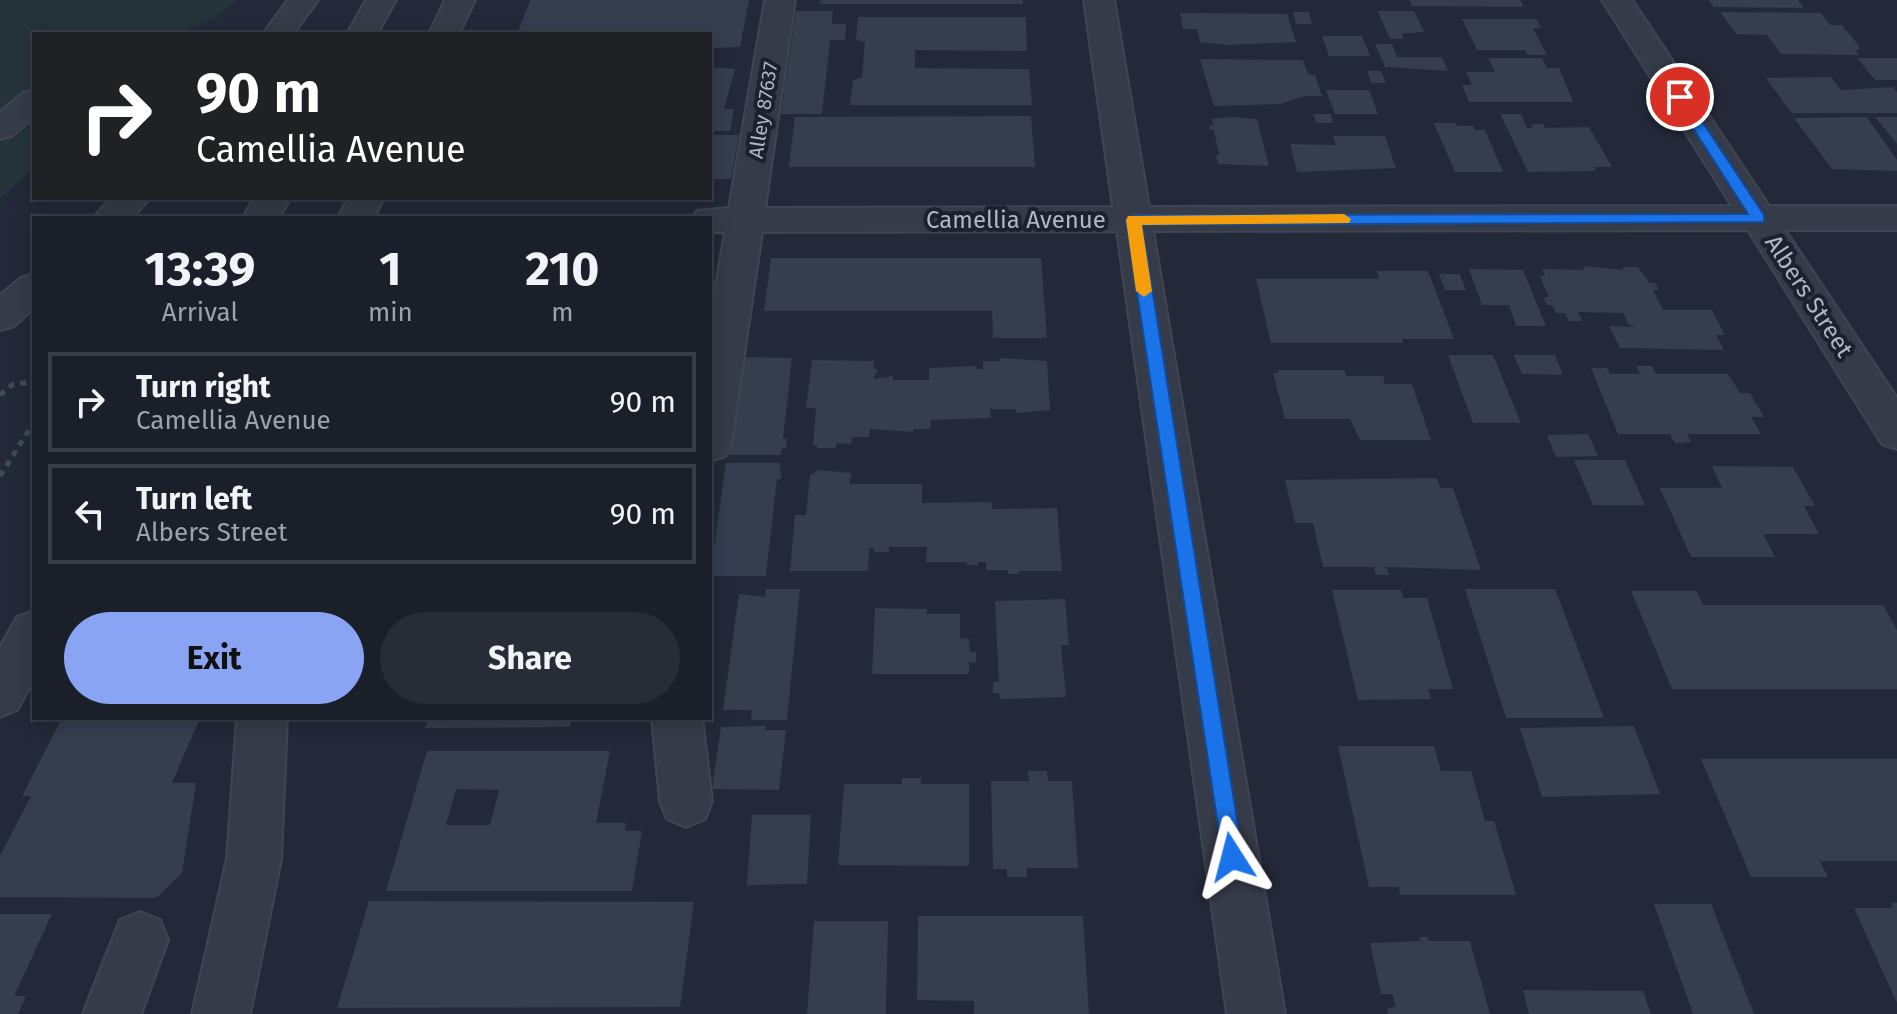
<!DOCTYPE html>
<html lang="en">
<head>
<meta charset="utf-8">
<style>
  :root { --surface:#1a1f2a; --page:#272c36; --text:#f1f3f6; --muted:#9fa2a8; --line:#383d47; --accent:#89a4f2 }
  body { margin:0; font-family:"Fira Sans",sans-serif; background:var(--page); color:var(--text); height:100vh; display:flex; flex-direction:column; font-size:30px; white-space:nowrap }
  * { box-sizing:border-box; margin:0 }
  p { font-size:26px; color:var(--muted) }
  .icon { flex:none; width:44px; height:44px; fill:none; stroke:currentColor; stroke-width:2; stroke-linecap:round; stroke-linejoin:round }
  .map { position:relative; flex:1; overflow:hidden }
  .details { position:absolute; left:32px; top:216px; width:680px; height:504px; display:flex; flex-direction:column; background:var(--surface); border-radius:0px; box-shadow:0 4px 20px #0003,0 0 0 2px var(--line) }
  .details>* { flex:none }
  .hud { position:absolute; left:32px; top:32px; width:680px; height:168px; border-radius:0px; box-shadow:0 4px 20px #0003,0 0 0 2px var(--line); background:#202124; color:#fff; overflow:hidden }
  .pin { position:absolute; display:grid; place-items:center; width:68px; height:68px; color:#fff; margin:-34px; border:4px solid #fff; border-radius:50%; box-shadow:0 2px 8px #0007 }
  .me { position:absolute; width:88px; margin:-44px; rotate:351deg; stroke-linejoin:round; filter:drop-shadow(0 0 6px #0008) }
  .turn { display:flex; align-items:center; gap:28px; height:168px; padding:0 32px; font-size:36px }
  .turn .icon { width:104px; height:104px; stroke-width:2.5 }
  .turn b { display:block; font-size:56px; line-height:68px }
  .eta { display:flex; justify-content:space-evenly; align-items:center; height:136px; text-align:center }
  .eta b { font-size:48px; font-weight:700; line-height:56px }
  .cta { display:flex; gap:16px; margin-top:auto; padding:16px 32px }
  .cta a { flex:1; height:92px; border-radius:48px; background:var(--accent); color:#111; font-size:32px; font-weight:700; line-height:92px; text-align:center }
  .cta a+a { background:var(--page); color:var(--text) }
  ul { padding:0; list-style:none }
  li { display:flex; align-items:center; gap:24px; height:100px; margin:0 16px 12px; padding:0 16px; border:4px solid var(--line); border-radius:0px }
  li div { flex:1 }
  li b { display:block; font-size:30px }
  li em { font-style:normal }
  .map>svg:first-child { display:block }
  .green { fill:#243439 }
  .building { fill:#353d4f; fill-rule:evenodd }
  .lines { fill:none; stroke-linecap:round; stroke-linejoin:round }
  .minor-casing { stroke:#3f4552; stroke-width:4 }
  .path { stroke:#3d4e52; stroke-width:5; stroke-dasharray:6 6; stroke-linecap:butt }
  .minor { fill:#363b49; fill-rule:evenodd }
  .route { fill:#1a73e8; stroke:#114b97; stroke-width:2 }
  .slow { fill:#f59e0b }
  .labels { text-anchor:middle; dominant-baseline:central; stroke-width:8; stroke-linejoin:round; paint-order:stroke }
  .far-street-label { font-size:20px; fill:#b1b6c5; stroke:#1b212e }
  .street-label { font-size:24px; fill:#b1b6c5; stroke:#1b212e }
</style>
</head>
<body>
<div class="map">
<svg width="1897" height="1014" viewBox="0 0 1897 1014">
  <rect width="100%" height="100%" fill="#232938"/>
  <path class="green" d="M0,0H237L216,17L180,34H34V168L0,199Z"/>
  <g class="building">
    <path d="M530,0H749L740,47L710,48V34H517Z"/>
    <path d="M821,0H1023V4H820Z"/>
    <path d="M1409,0H1520L1524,7L1412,6Z"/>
    <path d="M1708,0H1798L1804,8L1714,7Z"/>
    <path d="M796,11H833L832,24H846L845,40H830L822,114H781Z"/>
    <path d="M1378,11H1414L1424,32L1402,34L1404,39H1390Z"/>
    <path d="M1293,12H1309L1312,24H1296Z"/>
    <path d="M1720,12L1821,13L1830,25H1842L1859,46L1860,50H1855L1859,55L1781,54L1767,35L1736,34Z"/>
    <path d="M1180,13L1287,14L1296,42L1227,45L1200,42L1197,29H1183Z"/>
    <path d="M858,17H1026L1027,51L915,50V68L1029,69L1032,105H850L853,80L862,77L865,42L856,40Z"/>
    <path d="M1462,19H1536L1541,28H1533L1547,55H1528L1525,50H1477Z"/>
    <path d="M1322,36H1362L1370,56H1329Z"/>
    <path d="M1375,44H1392L1397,57H1442L1448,71L1385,67Z"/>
    <path d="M1488,58H1542L1547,68H1559L1573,102H1469L1462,85H1472L1466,72H1495Z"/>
    <path d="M1857,58H1897V80H1875Z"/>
    <path d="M1200,59L1303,60L1308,74L1315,75L1322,96H1306L1280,104L1214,106Z"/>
    <path d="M710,67L735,69L724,109H734L730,131H710Z"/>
    <path d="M1367,71H1381L1386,83H1371Z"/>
    <path d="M1831,77L1841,90L1893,87L1897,92V113H1791L1766,78Z"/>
    <path d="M1326,90H1369L1378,114H1335Z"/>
    <path d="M1313,114H1331L1333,123H1316Z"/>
    <path d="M1500,114H1521L1527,128H1533L1531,124H1543L1545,128L1589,127L1612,167H1594L1596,171L1528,172Z"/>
    <path d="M1031,116L1035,167H789L795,117Z"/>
    <path d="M1232,117L1257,119L1269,166L1218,164L1216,155H1219L1214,130H1210L1209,126H1213L1212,119Z"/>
    <path d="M1867,117L1897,160V171L1832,169L1794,118Z"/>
    <path d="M1875,117H1897V144Z"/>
    <path d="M1434,123H1456L1457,126H1473L1475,130H1485L1503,172H1455Z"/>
    <path d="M710,135H739L731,179H710Z"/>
    <path d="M1333,136H1385L1396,168L1297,172L1290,144L1336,145Z"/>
    <path d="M771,258H1041L1047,338H993L992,311H764Z"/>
    <path d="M1583,266L1624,270L1622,267H1638L1650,283H1655L1659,290H1653L1663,310H1712L1725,335H1716L1724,350L1620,348L1609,326L1636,327L1628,324L1623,313L1578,312L1582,321H1569L1565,313H1556L1552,305H1547L1543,297H1549L1540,276H1545L1542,269L1584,270Z"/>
    <path d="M1469,269L1523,270L1546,326H1516L1509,305H1482Z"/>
    <path d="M1377,271H1428L1454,339H1402L1403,343H1271L1256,279H1379Z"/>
    <path d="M1439,274H1460L1466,290H1445Z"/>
    <path d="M1448,355H1493L1521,423H1473Z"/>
    <path d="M1514,355H1555L1563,375L1522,374Z"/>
    <path d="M742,357L792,358L783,439H787L786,448H782L781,455H726Z"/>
    <path d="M1000,358L1047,361L1050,410L1016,413V409H990L991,418L931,420L930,429H913V432L870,429L869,437H852L851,444L837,443L836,448H817V445H813L816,408H806L812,360L874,361V369H878L873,379L893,376V380H929V368L977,366L976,369H983V361H1000Z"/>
    <path d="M1636,366H1652L1656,374H1728L1740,393H1750L1764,417H1751L1761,434H1687L1691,442L1675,443L1670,434H1618L1591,368H1607L1610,374H1640Z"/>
    <path d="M1278,370H1344L1346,376H1383L1385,384H1412L1431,440H1360L1350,419H1285L1273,373H1278Z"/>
    <path d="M1588,434L1598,456L1556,457L1547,435Z"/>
    <path d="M1574,460H1625L1645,505H1593Z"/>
    <path d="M726,463H780L781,479H777L766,576H710Z"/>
    <path d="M1712,466L1793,467L1815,506H1804L1819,534H1763L1775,557H1691L1660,488H1722Z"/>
    <path d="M819,470L851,473L850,484H922V503L991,502L992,509L1057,508L1062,571H1019V574H1008V570H986V562H978V565H967V562H926L927,547H889V552H874V548H869L868,571H790L795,515H806L810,475Z"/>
    <path d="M1437,478L1440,488H1453L1481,570L1386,567L1389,575H1376L1374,567H1323L1313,523H1295L1285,480Z"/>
    <path d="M766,589H800L787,720H751L752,710H723L739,594L765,597Z"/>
    <path d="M1465,589H1555L1604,718H1506Z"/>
    <path d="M1332,590H1401L1403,598H1427L1453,689H1428L1431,699L1358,700Z"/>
    <path d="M1631,591H1697L1703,605H1883L1897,630V689H1672Z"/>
    <path d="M1065,599L1069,645H1061L1066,697L1000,699L999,693H993V682H999L995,601Z"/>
    <path d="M875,608L927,609V614H960V638L969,639L970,652H976V662H969V674H872Z"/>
    <path d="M62,718H200L172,783H196L182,873L156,898L0,897V856L31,796H22Z"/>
    <path d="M428,718H572L570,727L425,728Z"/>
    <path d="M766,726L765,730H786L779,790L712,789L721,727Z"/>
    <path d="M1634,726L1660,794L1542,797L1520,728Z"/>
    <path d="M1338,746H1434L1441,771H1471L1485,821H1494L1516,895H1400L1399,887H1369Z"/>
    <path d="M427,751H610L596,823H626L625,831H642L632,891H386ZM456,789L499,790L490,825H446Z"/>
    <path d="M1701,759H1897V861H1820L1828,877H1751Z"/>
    <path d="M1028,771H1047L1048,781H1072L1078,868H1027V877H1007V869H993L991,781H1029Z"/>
    <path d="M902,778H921V784H969V866L838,865L844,784H902Z"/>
    <path d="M752,815H811L807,884L747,885Z"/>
    <path d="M369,901L694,902L680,1007L337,1008Z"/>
    <path d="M1891,903H1897V1003L1854,908H1893Z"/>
    <path d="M1654,904H1711L1754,1014H1693Z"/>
    <path d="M0,914H52L14,996H26L18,1014H0Z"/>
    <path d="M918,916H1083L1089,1014H974V1001L917,1000Z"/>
    <path d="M814,921H888L886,1014H807Z"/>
    <path d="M1419,937H1428L1429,941H1470L1490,1014H1388L1387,1008L1396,1007L1392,994H1381L1370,943L1420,941Z"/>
    <path d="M1523,990L1643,991L1651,1014H1529Z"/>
  </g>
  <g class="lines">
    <g class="minor-casing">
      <g id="minor">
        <path d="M288,0H318L293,34H263Z"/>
        <path d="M366,0H396L377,34H347Z"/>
        <path d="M445,0H475L459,34H429Z"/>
        <path d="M765,0H795L765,208L1113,207L1084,0H1114L1149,207L1732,206L1602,0H1632L1769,206H1897V230H1785L1897,398V449L1882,444L1748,230L1153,231L1285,1014H1227L1117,231L762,232L731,444L725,456L710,461V321L725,232H710V218H693L697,211L729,208Z"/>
        <path d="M34,90V117L12,136L0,139V112L23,93Z"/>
        <path d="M111,198H150L132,218H93Z"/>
        <path d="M254,198H290L279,218H243Z"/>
        <path d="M348,198H384L374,218H338Z"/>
        <path d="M34,274V308L14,326L0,330V295L21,278Z"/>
        <path d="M34,611V679L17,710L0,717V647L17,617Z"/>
        <path d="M237,718H287L281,859L250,1014H192L227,859Z"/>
        <path d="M652,718H702L712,801L705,819L686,827L667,819L660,801Z"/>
        <path d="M140,912L160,920L168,940L141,1014H83L120,920Z"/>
      </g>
    </g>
    <g class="path">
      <path d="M0,395L12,385L34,381"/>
      <path d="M0,476L34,422"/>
    </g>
    <use href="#minor" class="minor"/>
  </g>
  <path class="route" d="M1675,94H1684L1764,215V222L1142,225L1243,857L1240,865L1232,868L1224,865L1126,220L1133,215L1748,214L1673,97Z"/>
  <path class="slow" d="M1344,214L1351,219L1349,223L1142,225L1152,291L1144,297L1136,291L1126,220L1128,216Z"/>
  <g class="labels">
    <g class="far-street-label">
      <text transform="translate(763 110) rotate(-81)">Alley 87637</text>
    </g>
    <g class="street-label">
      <text x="1016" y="220">Camellia Avenue</text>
      <text transform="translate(1809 296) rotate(57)">Albers Street</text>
    </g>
  </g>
</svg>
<div class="pin" style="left:1680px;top:97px;background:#d93025"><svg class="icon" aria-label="arrive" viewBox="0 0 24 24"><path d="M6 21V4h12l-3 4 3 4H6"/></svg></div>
<svg class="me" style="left:1232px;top:857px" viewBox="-20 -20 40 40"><path d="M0-17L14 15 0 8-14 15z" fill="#1a73e8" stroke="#fff" stroke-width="4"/></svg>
<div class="hud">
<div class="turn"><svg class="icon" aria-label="right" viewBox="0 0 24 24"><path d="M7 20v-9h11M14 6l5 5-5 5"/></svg><div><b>90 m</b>Camellia Avenue</div></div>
</div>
<section class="details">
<div class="eta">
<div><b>13:39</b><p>Arrival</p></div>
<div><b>1</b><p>min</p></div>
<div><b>210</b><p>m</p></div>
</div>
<ul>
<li><svg class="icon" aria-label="right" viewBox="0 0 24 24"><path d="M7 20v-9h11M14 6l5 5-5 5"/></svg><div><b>Turn right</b><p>Camellia Avenue</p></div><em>90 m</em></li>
<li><svg class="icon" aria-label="left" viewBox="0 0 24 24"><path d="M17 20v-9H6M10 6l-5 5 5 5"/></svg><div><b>Turn left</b><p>Albers Street</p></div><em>90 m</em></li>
</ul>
<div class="cta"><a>Exit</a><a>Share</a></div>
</section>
</div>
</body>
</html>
